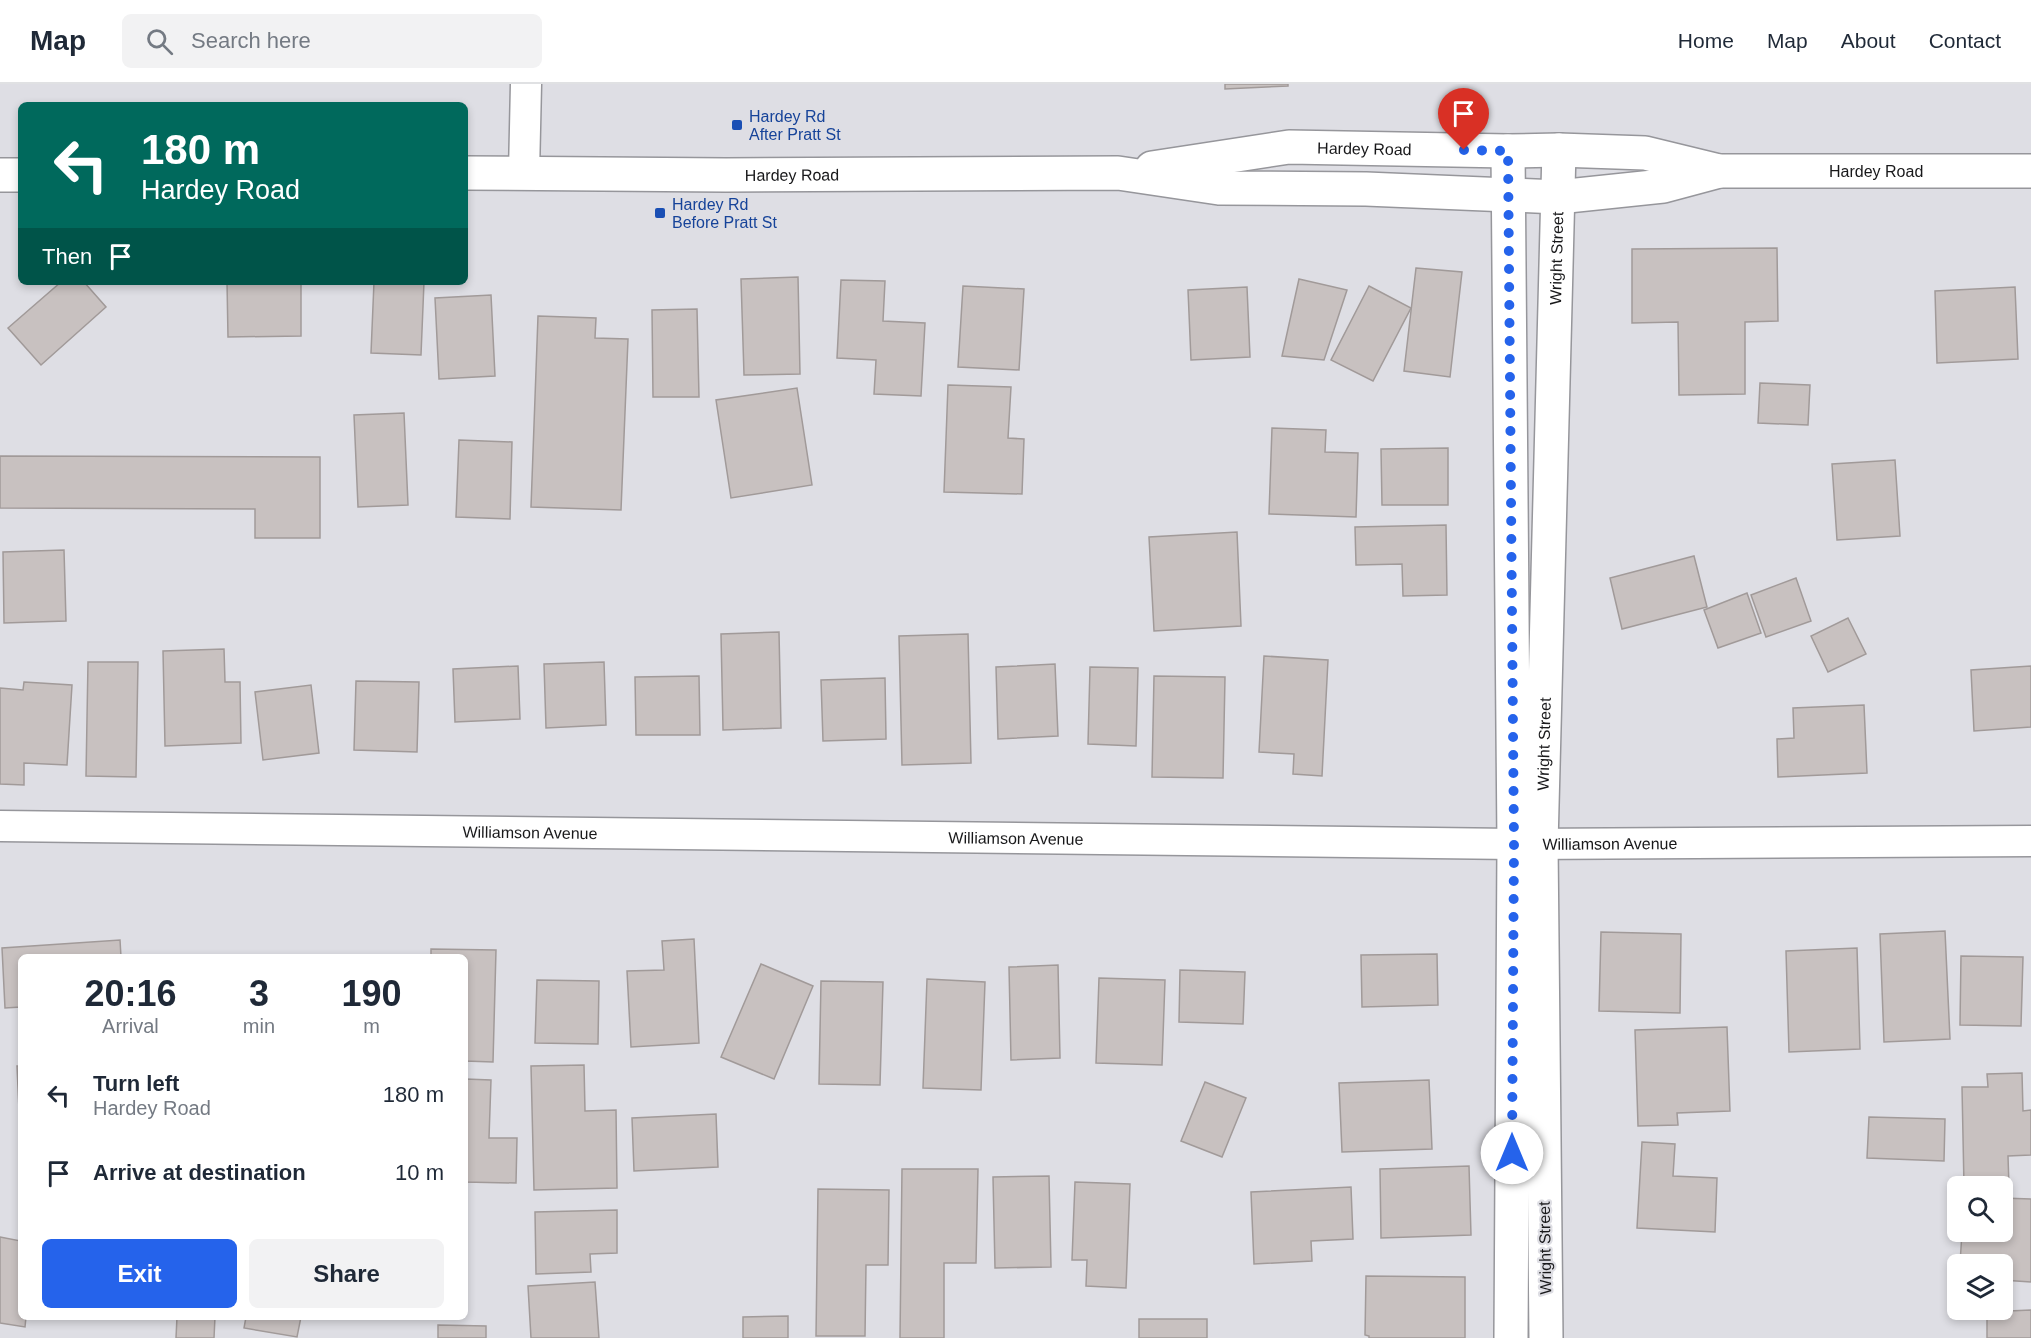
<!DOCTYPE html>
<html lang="en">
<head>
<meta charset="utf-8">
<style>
  :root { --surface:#fff; --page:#f2f2f3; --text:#1f2937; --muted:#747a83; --line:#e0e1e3; --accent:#2563eb }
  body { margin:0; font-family:Helvetica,sans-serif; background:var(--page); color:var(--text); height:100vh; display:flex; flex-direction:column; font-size:22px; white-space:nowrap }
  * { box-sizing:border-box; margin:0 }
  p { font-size:20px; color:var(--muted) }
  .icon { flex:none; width:33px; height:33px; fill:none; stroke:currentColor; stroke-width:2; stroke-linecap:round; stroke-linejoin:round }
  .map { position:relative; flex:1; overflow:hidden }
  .drawer { position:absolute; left:18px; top:870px; width:450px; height:366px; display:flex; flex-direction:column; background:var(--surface); border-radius:9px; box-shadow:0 3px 9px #0003 }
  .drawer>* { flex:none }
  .guide { position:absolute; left:18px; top:18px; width:450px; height:183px; border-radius:9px; box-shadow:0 3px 9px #0003; background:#00695c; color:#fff; overflow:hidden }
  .controls { position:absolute; left:1947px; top:1092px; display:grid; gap:12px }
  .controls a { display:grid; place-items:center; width:66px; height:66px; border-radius:9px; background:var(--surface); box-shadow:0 3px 9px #0003; font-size:30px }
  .pin { position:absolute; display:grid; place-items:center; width:51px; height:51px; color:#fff; margin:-62px -26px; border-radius:50% 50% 50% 0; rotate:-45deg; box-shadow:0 0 6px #0007 }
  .pin .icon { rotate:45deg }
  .me { position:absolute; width:66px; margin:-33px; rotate:0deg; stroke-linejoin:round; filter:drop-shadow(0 0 4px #0008) }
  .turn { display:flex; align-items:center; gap:21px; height:126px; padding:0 24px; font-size:27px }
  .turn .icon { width:78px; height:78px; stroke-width:2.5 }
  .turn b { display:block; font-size:42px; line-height:51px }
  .then { display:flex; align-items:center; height:57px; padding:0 24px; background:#0003; gap:12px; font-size:22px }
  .eta { display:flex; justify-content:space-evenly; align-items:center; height:102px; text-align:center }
  .eta b { font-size:36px; font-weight:700; line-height:42px }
  .button { display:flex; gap:12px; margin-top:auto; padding:12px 24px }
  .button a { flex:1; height:69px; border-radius:9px; background:var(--accent); color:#fff; font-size:24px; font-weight:700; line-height:69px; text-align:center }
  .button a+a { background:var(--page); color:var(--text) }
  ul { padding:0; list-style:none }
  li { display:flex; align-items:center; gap:18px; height:78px; padding:0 24px }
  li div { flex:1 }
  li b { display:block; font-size:22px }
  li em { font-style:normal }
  header { display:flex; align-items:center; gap:36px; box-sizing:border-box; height:84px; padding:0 30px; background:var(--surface); border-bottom:2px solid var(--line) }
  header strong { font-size:28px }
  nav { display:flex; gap:33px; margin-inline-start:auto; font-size:21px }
  .search { width:420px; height:54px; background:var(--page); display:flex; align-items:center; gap:15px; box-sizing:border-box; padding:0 21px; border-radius:9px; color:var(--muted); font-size:22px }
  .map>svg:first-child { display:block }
  .building { fill:#c8c1c0; stroke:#a19a99; stroke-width:1.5 }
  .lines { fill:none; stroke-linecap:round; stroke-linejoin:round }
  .street-casing { stroke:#96969b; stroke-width:33 }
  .secondary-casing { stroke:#96969b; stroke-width:36 }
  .street { stroke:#fff; stroke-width:30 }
  .secondary { stroke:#fff; stroke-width:33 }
  .route { stroke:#2563eb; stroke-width:10; stroke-dasharray:0 18 }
  .transit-dot { fill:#1a4fb4; stroke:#dedee4; stroke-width:2 }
  .labels { text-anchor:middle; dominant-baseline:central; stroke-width:4.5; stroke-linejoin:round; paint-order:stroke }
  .transit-label { font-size:16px; fill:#164399; stroke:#dedee4; text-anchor:start }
  .street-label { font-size:16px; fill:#18181a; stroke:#dedee4 }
</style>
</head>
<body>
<header>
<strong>Map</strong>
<div class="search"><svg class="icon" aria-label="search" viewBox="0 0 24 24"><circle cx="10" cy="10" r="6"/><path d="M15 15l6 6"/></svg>Search here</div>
<nav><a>Home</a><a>Map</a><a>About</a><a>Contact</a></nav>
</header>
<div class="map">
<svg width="2031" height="1254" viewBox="0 0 2031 1254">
  <rect width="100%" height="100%" fill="#dedee4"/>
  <g class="building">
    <path d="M1225,0H1288V2L1225,5Z"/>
    <path d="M1777,164L1778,237L1745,238V310L1679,311L1678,238L1632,239V165Z"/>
    <path d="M1416,184L1462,188L1450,293L1404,287Z"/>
    <path d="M798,193L800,290L744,291L741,195Z"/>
    <path d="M1299,195L1347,206L1324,276L1282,272Z"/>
    <path d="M841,196L885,197L883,237L925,239L921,312L874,310L876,276L837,274Z"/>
    <path d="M61,198H84L106,223L41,281L8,244Z"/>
    <path d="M227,198H301V252L228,253Z"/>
    <path d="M374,198H424L421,271L371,269Z"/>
    <path d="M963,202L1024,205L1019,286L958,283Z"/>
    <path d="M1369,202L1411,224L1373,297L1331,276Z"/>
    <path d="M1247,203L1250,273L1191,276L1188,206Z"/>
    <path d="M2015,203L2018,275L1937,279L1935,207Z"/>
    <path d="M491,211L495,292L439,295L435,214Z"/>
    <path d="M697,225L699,313H653L652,226Z"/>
    <path d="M538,232L596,234L595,254L628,255L621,426L531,423Z"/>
    <path d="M1760,299L1810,301L1808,341L1758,339Z"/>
    <path d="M948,301L1011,303L1008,354L1024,355L1022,410L944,408Z"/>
    <path d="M797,304L812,401L731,414L716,316Z"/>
    <path d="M404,329L408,421L358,423L354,331Z"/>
    <path d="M1272,344L1326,346L1325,368L1358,369L1356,433L1269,430Z"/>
    <path d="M459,356L512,358L510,435L456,433Z"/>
    <path d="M1448,364V421H1382L1381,365Z"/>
    <path d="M0,372L320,373V454H255V425L0,424Z"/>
    <path d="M1895,376L1900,452L1837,456L1832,380Z"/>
    <path d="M1446,441L1447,511L1403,512L1402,480L1356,481L1355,443Z"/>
    <path d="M1237,448L1241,542L1154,547L1149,453Z"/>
    <path d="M64,466L66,537L4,539L3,468Z"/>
    <path d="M1694,472L1707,523L1622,545L1610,494Z"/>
    <path d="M1796,494L1811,537L1766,553L1751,511Z"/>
    <path d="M1747,509L1761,549L1718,564L1704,526Z"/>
    <path d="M1848,534L1866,570L1828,588L1811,552Z"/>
    <path d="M779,548L781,644L723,646L721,550Z"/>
    <path d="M968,550L971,679L902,681L899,552Z"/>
    <path d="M224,565L225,598H240L241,659L165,662L163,567Z"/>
    <path d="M1264,572L1328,576L1322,692L1293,690L1294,670L1259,668Z"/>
    <path d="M88,578H138L136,693L86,692Z"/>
    <path d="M604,578L606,641L546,644L544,580Z"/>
    <path d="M1055,580L1058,652L998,655L996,583Z"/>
    <path d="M518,582L520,635L455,638L453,585Z"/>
    <path d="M2031,582V643L1974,647L1971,586Z"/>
    <path d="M1090,583L1138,584L1136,662L1088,660Z"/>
    <path d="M699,592L700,651H636L635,593Z"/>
    <path d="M1154,592L1225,593L1223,694L1152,693Z"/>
    <path d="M885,594L886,655L823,657L821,596Z"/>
    <path d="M356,597L419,598L417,668L354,666Z"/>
    <path d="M24,598L72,601L67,681L24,679V701L0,700V604L23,606Z"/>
    <path d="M311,601L319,669L263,676L255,608Z"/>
    <path d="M1864,621L1867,689L1778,693L1777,655L1794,654L1793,624Z"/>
    <path d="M1945,847L1950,955L1884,958L1880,850Z"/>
    <path d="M1601,848L1681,850L1680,929L1599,927Z"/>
    <path d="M694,855L699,959L631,963L627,887L664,886L662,857Z"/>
    <path d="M120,856L121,873H21V923L5,924L2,864Z"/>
    <path d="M1857,864L1860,965L1789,968L1786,867Z"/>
    <path d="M431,865L496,866L493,978L465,977V873H431Z"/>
    <path d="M1437,870L1438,921L1362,923L1361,871Z"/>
    <path d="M1961,872L2023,873L2021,942L1960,941Z"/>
    <path d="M761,880L813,902L774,995L721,973Z"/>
    <path d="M1058,881L1060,974L1011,976L1009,883Z"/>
    <path d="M1180,886L1245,888L1243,940L1179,938Z"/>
    <path d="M1099,894L1165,896L1162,981L1096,979Z"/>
    <path d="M927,895L985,898L981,1006L923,1004Z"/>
    <path d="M537,896L599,897L598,960L535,959Z"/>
    <path d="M821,897L883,898L880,1001L819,1000Z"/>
    <path d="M1727,943L1730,1027L1677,1029L1678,1041L1638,1042L1635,946Z"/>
    <path d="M584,981L585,1027L616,1026L617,1104L534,1106L531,982Z"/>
    <path d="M17,982H21V1048H20Z"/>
    <path d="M2022,989L2023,1027L2031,1026V1071L2008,1072L2009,1103L1964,1102L1962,1003H1988L1987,990Z"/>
    <path d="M465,995L491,996L489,1054H517L516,1099L465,1098Z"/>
    <path d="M1429,996L1432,1065L1342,1068L1339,999Z"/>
    <path d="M1205,998L1246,1014L1222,1073L1181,1057Z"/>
    <path d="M716,1030L718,1083L634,1087L632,1034Z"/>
    <path d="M1869,1033L1945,1035L1944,1077L1867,1074Z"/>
    <path d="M1642,1058L1675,1060L1673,1092L1717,1094L1715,1148L1637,1144Z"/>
    <path d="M1469,1082L1471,1151L1381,1154L1380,1085Z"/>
    <path d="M902,1085H978L976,1179H944V1254H900Z"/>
    <path d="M1049,1092L1051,1183L995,1184L993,1093Z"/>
    <path d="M1075,1098L1130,1100L1126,1204L1086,1202L1087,1176H1072Z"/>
    <path d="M1351,1103L1353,1155L1311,1157L1312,1177L1254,1180L1251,1108Z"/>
    <path d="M818,1105L889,1106L888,1181H866L865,1252H816Z"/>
    <path d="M2002,1114L2031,1115V1198L2002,1196V1180H1960L1962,1148H2002Z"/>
    <path d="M617,1126V1169L590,1170L591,1188L536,1190L535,1128Z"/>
    <path d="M0,1153L21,1157V1233H26L25,1243L0,1239Z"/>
    <path d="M1366,1192L1465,1193V1254H1369V1252L1365,1251Z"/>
    <path d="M595,1198L599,1254H531L528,1202Z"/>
    <path d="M2031,1226V1254H1987V1228Z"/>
    <path d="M788,1232V1254H743V1233Z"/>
    <path d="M177,1233H215L214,1254H176Z"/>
    <path d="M246,1233H301L297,1253L244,1244Z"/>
    <rect x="1139" y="1235" width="68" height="19"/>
    <path d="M438,1241L486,1242V1254H438Z"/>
  </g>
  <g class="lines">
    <g class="street-casing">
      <g id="street">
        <path d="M524,89L526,0"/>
        <path id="s1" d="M0,742L1514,760L2031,757"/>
      </g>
    </g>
    <g class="secondary-casing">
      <g id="secondary">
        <path d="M1508,67L1514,760L1511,1254"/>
        <path id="s2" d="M1152,84L1289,63L1508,67L1559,66L1645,69L1719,87H2031"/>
        <path id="s3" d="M465,89L726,91L1118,89L1219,104L1366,105L1558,113L1663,102L1719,87"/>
        <path d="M0,91H21"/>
        <path id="s4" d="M1546,1254L1541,760L1559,66"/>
      </g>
    </g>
    <use href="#street" class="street"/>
    <use href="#secondary" class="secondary"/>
  </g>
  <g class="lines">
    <path class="route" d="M1464,66L1508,67L1514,760L1512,1069"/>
  </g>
  <g class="transit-dot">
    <rect x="731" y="35" width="12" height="12" rx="3"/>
    <rect x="654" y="123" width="12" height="12" rx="3"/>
  </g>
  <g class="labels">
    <g class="transit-label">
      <text x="749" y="32">Hardey Rd<tspan x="749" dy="18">After Pratt St</tspan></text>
      <text x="672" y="120">Hardey Rd<tspan x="672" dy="18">Before Pratt St</tspan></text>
    </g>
    <g class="street-label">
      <text stroke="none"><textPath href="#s2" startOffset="214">Hardey Road</textPath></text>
      <text stroke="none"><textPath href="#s2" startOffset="728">Hardey Road</textPath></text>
      <text stroke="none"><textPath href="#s3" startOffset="327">Hardey Road</textPath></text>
      <text stroke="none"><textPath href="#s4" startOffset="1080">Wright Street</textPath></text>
      <text stroke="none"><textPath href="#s4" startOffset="594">Wright Street</textPath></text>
      <text stroke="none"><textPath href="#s1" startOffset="530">Williamson Avenue</textPath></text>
      <text stroke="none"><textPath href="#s1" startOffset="1016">Williamson Avenue</textPath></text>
      <text stroke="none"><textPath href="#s1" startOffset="1610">Williamson Avenue</textPath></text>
      <text transform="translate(1545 1164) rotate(-91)">Wright Street</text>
    </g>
  </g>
</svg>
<div class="controls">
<a><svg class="icon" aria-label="search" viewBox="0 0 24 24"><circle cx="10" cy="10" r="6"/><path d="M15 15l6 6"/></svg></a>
<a><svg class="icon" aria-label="layers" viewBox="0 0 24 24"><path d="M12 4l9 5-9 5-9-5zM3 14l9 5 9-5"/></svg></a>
</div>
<div class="pin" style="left:1464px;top:66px;background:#d93025"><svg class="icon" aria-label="arrive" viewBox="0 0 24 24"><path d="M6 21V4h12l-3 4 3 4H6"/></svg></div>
<svg class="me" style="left:1512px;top:1069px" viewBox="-20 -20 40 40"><circle r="19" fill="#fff"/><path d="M0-13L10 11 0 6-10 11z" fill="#2563eb"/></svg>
<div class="guide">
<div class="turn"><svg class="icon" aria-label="left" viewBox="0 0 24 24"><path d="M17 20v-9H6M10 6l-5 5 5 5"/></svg><div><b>180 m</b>Hardey Road</div></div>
<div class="then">Then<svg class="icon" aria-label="arrive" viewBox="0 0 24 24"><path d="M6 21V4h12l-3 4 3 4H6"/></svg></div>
</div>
<section class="drawer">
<div class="eta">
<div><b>20:16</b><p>Arrival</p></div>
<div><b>3</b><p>min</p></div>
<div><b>190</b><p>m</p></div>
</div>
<ul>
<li><svg class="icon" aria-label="left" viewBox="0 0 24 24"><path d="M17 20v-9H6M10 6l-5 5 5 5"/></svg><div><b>Turn left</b><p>Hardey Road</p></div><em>180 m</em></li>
<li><svg class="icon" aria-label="arrive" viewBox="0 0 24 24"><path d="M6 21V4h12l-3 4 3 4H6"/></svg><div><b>Arrive at destination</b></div><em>10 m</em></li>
</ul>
<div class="button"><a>Exit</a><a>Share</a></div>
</section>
</div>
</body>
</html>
